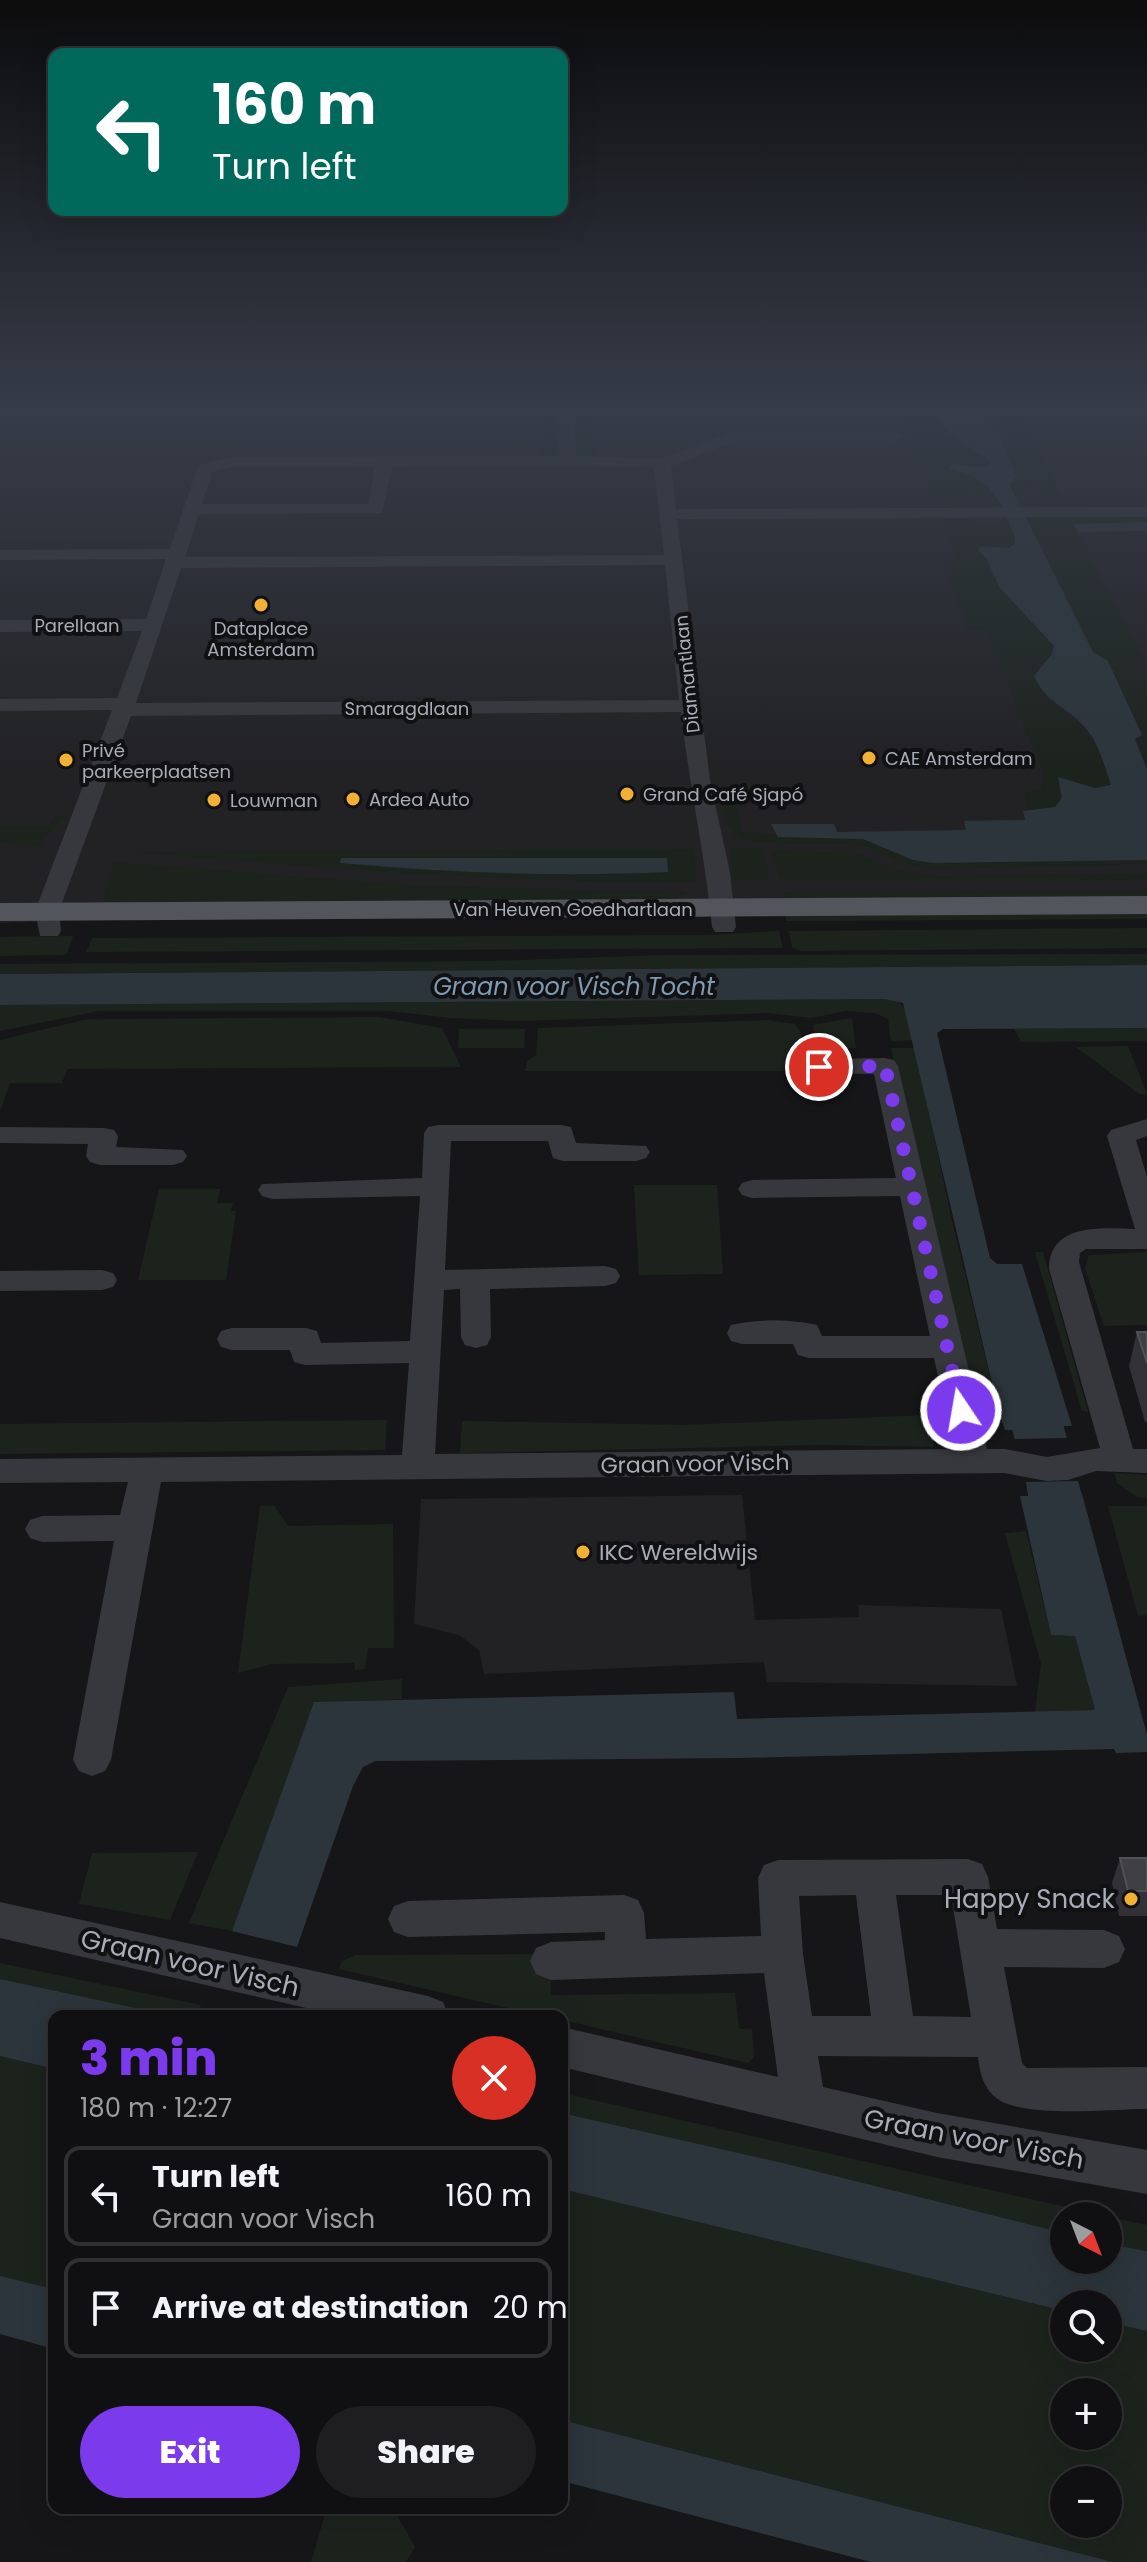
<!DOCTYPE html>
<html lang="en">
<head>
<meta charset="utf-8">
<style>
  :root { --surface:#101012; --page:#1e1e20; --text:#f1f3f6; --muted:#9c9d9f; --line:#303032; --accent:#7c3aed }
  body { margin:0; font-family:Poppins,sans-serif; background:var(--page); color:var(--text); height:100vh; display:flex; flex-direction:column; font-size:30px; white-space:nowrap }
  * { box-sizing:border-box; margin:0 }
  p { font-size:26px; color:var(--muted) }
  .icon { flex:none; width:44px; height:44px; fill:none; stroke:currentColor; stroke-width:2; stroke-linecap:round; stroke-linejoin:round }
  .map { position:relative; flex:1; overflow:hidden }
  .side { position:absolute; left:48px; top:2010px; width:520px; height:504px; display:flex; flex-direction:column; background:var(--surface); border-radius:16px; box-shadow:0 8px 32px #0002,0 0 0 2px var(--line) }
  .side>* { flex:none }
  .banner { position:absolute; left:48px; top:48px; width:520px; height:168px; border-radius:16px; box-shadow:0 8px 32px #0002,0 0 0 2px var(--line); background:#00695c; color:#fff; overflow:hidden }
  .needle { width:52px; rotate:138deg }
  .buttons { position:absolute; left:1050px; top:2202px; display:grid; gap:16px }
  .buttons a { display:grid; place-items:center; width:72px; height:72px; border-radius:50%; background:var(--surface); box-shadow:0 8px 32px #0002,0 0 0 2px var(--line); font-size:40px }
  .pin { position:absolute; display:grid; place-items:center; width:68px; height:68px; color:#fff; margin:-34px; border:4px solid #fff; border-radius:50%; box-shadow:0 2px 8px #0007 }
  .me { position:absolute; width:88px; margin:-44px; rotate:348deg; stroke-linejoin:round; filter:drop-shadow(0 0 6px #0008) }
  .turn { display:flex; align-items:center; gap:28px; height:168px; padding:0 32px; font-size:36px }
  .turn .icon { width:104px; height:104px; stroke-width:2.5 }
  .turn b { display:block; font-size:56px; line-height:68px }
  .round { display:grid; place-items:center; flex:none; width:84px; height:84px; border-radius:42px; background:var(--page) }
  .head { display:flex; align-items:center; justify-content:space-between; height:136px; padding:0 32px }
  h1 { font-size:48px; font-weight:800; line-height:60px; color:var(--accent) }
  .primary-button { display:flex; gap:16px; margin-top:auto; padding:16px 32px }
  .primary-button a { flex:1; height:92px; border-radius:48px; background:var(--accent); color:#fff; font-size:32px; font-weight:800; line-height:92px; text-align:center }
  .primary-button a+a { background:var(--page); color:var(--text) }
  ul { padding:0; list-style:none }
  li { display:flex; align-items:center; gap:24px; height:100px; margin:0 16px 12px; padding:0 16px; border:4px solid var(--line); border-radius:16px }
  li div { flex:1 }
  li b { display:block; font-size:30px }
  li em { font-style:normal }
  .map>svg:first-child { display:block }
  .built { fill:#222225 }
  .green { fill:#1c231d; fill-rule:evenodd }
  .water { fill:#2c353c }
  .pier { fill:#161618 }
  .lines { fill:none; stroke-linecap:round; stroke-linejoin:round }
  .minor { fill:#37383d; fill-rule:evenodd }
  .major { fill:#53555c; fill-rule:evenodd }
  .wall { fill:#323236 }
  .building { fill:#3f3f44; stroke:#4f5156; stroke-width:2 }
  .route { stroke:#7c3aed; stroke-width:14; stroke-dasharray:0 25.2 }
  .poi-dot { fill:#f2b134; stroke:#111113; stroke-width:3 }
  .labels { text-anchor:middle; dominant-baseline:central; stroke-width:8; stroke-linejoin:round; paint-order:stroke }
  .far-street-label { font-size:18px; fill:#a8adb8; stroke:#111113 }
  .far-poi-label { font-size:18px; fill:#a8adb8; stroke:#111113; text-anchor:start }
  .street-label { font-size:22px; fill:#a8adb8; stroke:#111113 }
  .poi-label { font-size:22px; fill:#a8adb8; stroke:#111113; text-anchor:start }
  .water-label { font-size:24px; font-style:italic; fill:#7f9bb3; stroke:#111113 }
  .near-poi-label { font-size:26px; fill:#a8adb8; stroke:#111113; text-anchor:end }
  .near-street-label { font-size:26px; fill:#a8adb8; stroke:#111113 }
</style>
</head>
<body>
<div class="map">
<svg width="1147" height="2562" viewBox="0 0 1147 2562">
  <rect width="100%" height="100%" fill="#161618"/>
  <g class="built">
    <path d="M5,410H1147V913L93,919L0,923V414Z"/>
    <path d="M742,1495L755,1620L859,1617L858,1605L1001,1609L1017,1686L767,1682L764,1662L484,1674L479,1650L459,1635L414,1624L421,1499Z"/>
  </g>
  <g class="green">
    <path d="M540,410H555L557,454L541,458Z"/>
    <path d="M572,410H592L595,458L575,454Z"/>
    <path d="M902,410H940L937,417C950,439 983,447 990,465C975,470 964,462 949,468C972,475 992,484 1001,507L992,499L977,500L972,489L967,487L971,500L946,502L944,498L935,497Z"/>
    <path d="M977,410H992L1030,487L1020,493L1023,501H1018L1009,484L1017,477Z"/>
    <path d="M997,410H1018L1062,501L1046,499L1029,478Z"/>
    <path d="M1000,515H1005L1015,543L1009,548L978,550L986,558L1000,588L1054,647L1052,654L1037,669L1047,699L1083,726L1098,747L1111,785L1095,788L1058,777L1060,804L1055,808L1029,811L1025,793L1042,789L1043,772L986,630H968L944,562L956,561L943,519L974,520L981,526L1002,524L1005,523Z"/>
    <path d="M1026,515H1147V522L1073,525L1147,664V769L1135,743V739L1142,734L1108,662L1093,652Z"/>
    <path d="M167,541L166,545L144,544L143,547L0,548V542Z"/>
    <path d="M737,802L741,832L863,839L913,860L932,863L1147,860V864L933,869L909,864L865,847L848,844H787L739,839L729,827L721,803Z"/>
    <path d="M56,814L65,817L39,845L0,842V826H49Z"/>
    <path d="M730,848L764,849L769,880H733Z"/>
    <path d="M694,849L696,882C508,883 321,868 134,852ZM341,858H666L668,871C559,873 450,873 341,863Z"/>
    <path d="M777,851L857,853L899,870L936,876L1147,873V880L779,879L773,853Z"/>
    <path d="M114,862L416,886L690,892L674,900L103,902Z"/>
    <path d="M1147,891V901L784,897L783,892Z"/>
    <path d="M1147,910V919L786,921L785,912Z"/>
    <path d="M1147,928V948L801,951L792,948L789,931Z"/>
    <path d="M779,931L783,948L86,952L92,938L708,935Z"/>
    <path d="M73,936L67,954L62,955L0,956V937Z"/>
    <path d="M1147,954V965L0,974V964L492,961L663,955Z"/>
    <path d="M885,999C910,1001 909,1019 914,1040L891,1041L888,1019L875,1013L846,1011L811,1018L768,1013L521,1021L451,1018L388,1011H99L0,1031V1005Z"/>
    <path d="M379,1017L442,1028L461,1067L67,1069L62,1083H10L0,1112V1040L83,1020L105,1019Z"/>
    <path d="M852,1018L856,1048L816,1049L813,1025Z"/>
    <path d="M769,1020L795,1024L801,1033L804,1071H525L527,1061L536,1055L538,1028Z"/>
    <path d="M1147,1028V1041L1021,1042L1014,1029Z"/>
    <path d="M459,1029H525L524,1048H458Z"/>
    <path d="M1128,1046L1147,1094H1139L1076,1047Z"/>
    <path d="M891,1048H915L952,1221L999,1413L968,1411Z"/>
    <path d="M634,1185H717L723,1274L639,1275Z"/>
    <path d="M159,1189H220L217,1203H233L231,1211H236L226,1280H138Z"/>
    <path d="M1035,1252H1043L1088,1412L1082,1411Z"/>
    <path d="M1147,1252V1325L1104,1326L1085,1268L1089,1255Z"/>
    <path d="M928,1415L934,1447L822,1445L460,1453L462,1421L683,1425Z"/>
    <path d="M387,1420L385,1450L0,1454V1424Z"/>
    <path d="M1114,1473L1147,1475V1498L1137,1497L1117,1483Z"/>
    <path d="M274,1505L288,1526L393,1524L394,1648H368L365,1669L355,1670L354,1663L272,1664L238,1673L260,1506Z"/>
    <path d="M1108,1506H1147V1615L1138,1616Z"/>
    <path d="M1026,1531L1051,1635L1075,1636L1095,1710L1035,1712L1041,1664L1005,1533Z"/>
    <path d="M402,1679V1699L314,1703L232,1931L189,1923L288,1687Z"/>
    <path d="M198,1852L170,1920L79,1904L92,1853Z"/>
    <path d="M550,1954L551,1995L735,1993L739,2029H752L754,2057L748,2063L562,2020V2016H543L339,1969L342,1961L356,1955Z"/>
    <path d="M0,1963L201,2005L197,2016C131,2016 64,1994 0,1979Z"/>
    <path d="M0,2056L54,2069V2289L0,2276Z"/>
    <path d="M562,2093L1105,2216H1064V2233L783,2163L562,2113Z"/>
    <path d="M562,2189L1064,2311V2348H1108V2322L1147,2331V2562H1113L562,2420ZM1064,2392H1108V2436H1064ZM1064,2480H1108V2524H1064Z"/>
    <path d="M1108,2217L1147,2225V2251L1108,2244Z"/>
    <path d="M327,2508H393L415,2547L406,2562H311Z"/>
  </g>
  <g class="water">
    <path d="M940,410H977L979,416L994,422L1017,477L1009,484L1093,652L1108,661L1142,735L1135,739L1147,769V860L932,863L913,860L863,839L778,837L771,824H834L837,832L966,830L964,821L1025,820L1023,811L1055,807L1062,798L1058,777L1095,788L1111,785C1104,765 1099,743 1084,726C1066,706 1046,703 1034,676L1052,654L1054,646L1000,588L986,558L978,550L981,546L1009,548L1015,543V537C997,495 995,482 949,468L952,464C965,463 977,470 990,465V461L947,431L937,417Z"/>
    <path d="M1147,522V531L1078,532L1073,524Z"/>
    <path d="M341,858H667L668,872C559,877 449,873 340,863Z"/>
    <path d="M1147,965V1028L943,1029L937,1033L990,1258L997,1264H1022L1072,1426L1064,1427L1147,1735V1752L1116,1753L1114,1749L739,1758L376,1761L363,1767L353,1786L297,1947L232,1931L314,1702L734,1692L737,1719L1095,1710L1075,1636L1051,1635L1020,1496L1028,1495L1012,1431L1005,1430L999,1413L903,1003L885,999L0,1005V974Z"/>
    <path d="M0,1979L172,2016H54V2069L0,2056Z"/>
    <path d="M562,2113L783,2163L1064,2233V2260H1108V2244L1147,2251V2331L1108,2322V2304H1064V2311L562,2189Z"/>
    <path d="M0,2276L54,2289V2349L0,2334Z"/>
    <path d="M562,2420L1113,2562H871L562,2481Z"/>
  </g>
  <path class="pier" d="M1064,1426H1076L1069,1430L1085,1492H1081L1078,1481L1026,1482L1028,1496H1016L1024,1492L1022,1483L1009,1434L1001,1431L1012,1430L1015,1439L1067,1438Z"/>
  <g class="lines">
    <g class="minor">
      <path d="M558,410H574L576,456L661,459L735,431H894L902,436L894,441H737L671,466L676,509L1147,507V517L677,519L710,780L730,873L736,927L733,932H715L712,927C705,855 689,784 681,712L131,716L59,911L61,931L58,936H40L35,911L112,710L0,711V699L117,698L142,631L0,632V620L146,619L166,559L0,560V550L170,549L197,469L199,465L230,457L560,456ZM640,466L654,468L664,555L185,557L199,514L382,513L392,467ZM231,467H375L368,504H202L212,472ZM665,565L679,700L136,703L181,568Z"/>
      <path d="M885,1058L894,1060L898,1066L987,1449H1005L1047,1457L1100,1448L1049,1269C1049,1223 1102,1228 1135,1229L1107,1136L1111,1130L1147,1119V1136L1136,1140L1147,1177V1249H1086L1080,1253L1079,1262L1133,1449H1147V1473L1096,1471L1068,1480L1047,1481L1004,1473L161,1482L111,1760L105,1771L92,1776L79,1771L73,1760L114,1541L42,1542L30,1538L25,1529L30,1520L42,1516L120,1515L128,1482L0,1483V1459L402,1455L409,1363L305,1365L294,1362L290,1350H232L221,1347L217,1339L221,1331L232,1328H306L317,1331L321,1343L410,1341L420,1196L272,1199L262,1196L258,1190L262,1184L422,1178L424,1133L428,1127L438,1125H561L571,1127L576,1143L646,1146L650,1152L646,1158L636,1161H563L553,1158L548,1141H451L445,1270L605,1266L616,1269L620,1276L616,1283L605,1286L490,1289L491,1337L487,1345L476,1348L465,1345L461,1337L460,1289L444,1290L435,1454L954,1449L934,1358H809L798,1355L793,1344H742L731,1341L727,1333L731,1325C755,1319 793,1319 817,1325L822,1336H930L900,1196L752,1198L742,1195L738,1189L742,1183L752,1180L896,1178L874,1074L810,1073L806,1067L810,1061L819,1059Z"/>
      <path d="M0,1127L104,1128L114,1130L118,1136L116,1147L183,1150L187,1156L183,1162L173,1165H100L90,1162L86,1156L88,1144L0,1143Z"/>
      <path d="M102,1270L113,1273L117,1280L113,1287L102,1290L0,1291V1271Z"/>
      <path d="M968,1859L982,1864L988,1877L997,1929L1104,1930L1119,1936L1125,1949L1119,1962L1104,1968L1004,1967L1022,2063L1027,2068L1147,2067V2109C1110,2109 1029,2118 999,2100C984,2090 980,2074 978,2057L818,2056L823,2087L937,2113L1147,2150V2194L937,2157L562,2067V2027L778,2077L764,1973L551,1980L536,1974L530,1961L536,1948L551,1942L605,1940V1932L408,1937L394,1932L388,1919L394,1906L408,1901L624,1895L638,1900L644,1913L646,1939L761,1936L758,1878L764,1865L778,1860ZM856,1895L871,2016H812L803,1954L799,1896ZM896,1895H951L971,2017L913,2016Z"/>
      <path d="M0,1902L428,1996L443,2002L449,2016H341L0,1938Z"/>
    </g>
    <path class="major" d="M1147,896V914L0,921V903Z"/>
  </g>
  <g class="wall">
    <path d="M1137,1332H1147V1422H1145L1129,1366Z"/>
    <path d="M1120,1858H1147V1916H1119L1112,1883Z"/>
  </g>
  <g class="building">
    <path d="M1137,1332H1147V1363Z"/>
    <path d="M1120,1858H1147V1891H1128Z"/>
  </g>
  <linearGradient id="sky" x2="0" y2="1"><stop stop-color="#0c0c0d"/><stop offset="0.53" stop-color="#363c48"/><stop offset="1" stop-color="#363c48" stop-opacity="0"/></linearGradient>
  <rect width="1147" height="769" fill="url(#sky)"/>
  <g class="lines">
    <path class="route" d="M819,1067L885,1066L961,1410"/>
  </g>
  <g class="poi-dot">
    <circle cx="261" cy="605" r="8"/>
    <circle cx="869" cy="758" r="8"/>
    <circle cx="66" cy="760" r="8"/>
    <circle cx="627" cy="794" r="8"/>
    <circle cx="353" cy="799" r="8"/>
    <circle cx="214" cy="800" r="8"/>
    <circle cx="583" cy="1552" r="8"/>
    <circle cx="1131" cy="1899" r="8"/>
  </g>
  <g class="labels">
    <g class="far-street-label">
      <text x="77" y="625">Parellaan</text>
      <text transform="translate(687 674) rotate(-96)">Diamantlaan</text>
      <text x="407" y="708">Smaragdlaan</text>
      <text x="573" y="909">Van Heuven Goedhartlaan</text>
    </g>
    <g class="far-poi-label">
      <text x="261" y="628" text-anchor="middle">Dataplace<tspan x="261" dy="21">Amsterdam</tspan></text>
      <text x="82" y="750">Privé<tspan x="82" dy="21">parkeerplaatsen</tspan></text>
      <text x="885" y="758">CAE Amsterdam</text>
      <text x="643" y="794">Grand Café Sjapó</text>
      <text x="369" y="799">Ardea Auto</text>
      <text x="230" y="800">Louwman</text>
    </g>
    <g class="street-label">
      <text transform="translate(695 1464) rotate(-1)">Graan voor Visch</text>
    </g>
    <g class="poi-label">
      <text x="599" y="1552">IKC Wereldwijs</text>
    </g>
    <g class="water-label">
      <text x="574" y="986">Graan voor Visch Tocht</text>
    </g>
    <g class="near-poi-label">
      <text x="1115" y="1899">Happy Snack</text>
    </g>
    <g class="near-street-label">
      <text transform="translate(190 1963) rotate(13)">Graan voor Visch</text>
      <text transform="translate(974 2139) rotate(11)">Graan voor Visch</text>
    </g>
  </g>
</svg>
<div class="buttons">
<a><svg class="needle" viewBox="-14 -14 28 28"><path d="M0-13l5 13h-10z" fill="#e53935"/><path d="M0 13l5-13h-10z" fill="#9c9d9f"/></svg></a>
<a><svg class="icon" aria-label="search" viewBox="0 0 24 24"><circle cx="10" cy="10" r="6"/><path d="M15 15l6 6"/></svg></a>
<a>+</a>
<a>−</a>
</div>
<div class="pin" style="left:819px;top:1067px;background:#d93025"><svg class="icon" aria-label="arrive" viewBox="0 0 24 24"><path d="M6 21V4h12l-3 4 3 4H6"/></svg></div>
<svg class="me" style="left:961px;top:1410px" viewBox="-20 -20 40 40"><circle r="17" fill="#7c3aed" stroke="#fff" stroke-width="3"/><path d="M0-11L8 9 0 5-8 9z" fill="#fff"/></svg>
<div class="banner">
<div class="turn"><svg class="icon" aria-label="left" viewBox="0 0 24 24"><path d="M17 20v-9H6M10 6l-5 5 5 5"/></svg><div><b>160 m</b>Turn left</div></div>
</div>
<section class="side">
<div class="head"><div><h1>3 min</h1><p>180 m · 12:27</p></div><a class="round" style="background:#d93025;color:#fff"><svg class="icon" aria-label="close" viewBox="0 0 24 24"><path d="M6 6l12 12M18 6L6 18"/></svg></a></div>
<ul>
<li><svg class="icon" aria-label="left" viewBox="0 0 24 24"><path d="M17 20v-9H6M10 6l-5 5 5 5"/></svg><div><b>Turn left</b><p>Graan voor Visch</p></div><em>160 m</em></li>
<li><svg class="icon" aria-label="arrive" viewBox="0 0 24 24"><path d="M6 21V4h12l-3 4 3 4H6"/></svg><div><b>Arrive at destination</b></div><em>20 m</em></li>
</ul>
<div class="primary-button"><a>Exit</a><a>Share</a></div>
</section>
</div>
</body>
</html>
